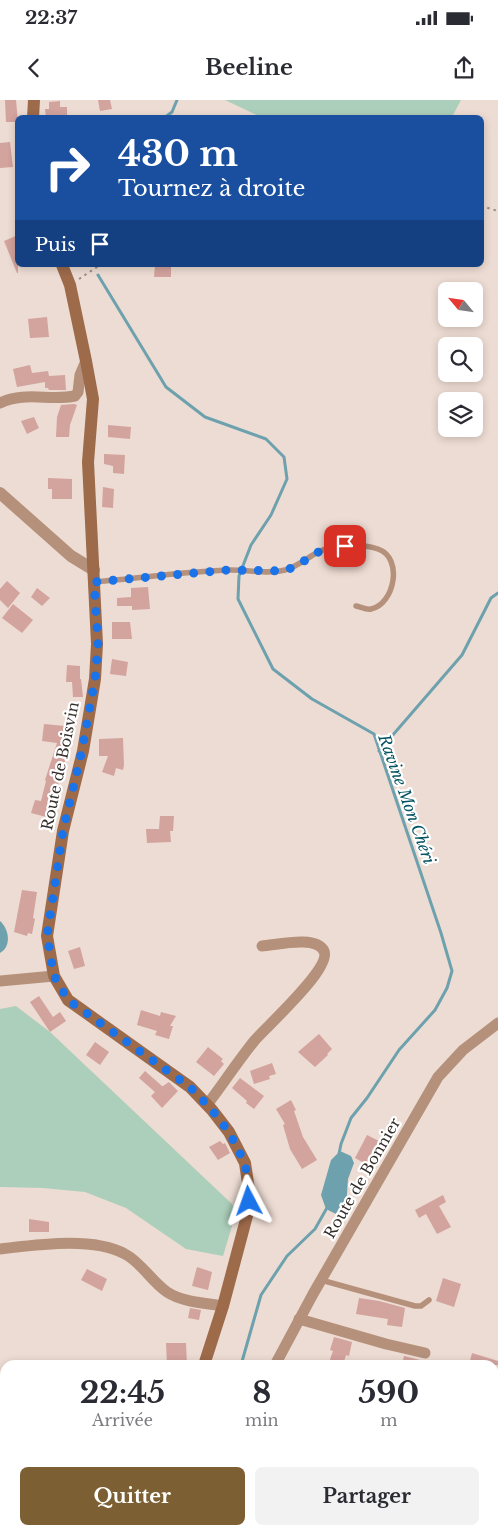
<!DOCTYPE html>
<html lang="fr">
<head>
<meta charset="utf-8">
<style>
  :root { --surface:#fff; --page:#f2f2f3; --text:#2b2b33; --muted:#7c7c81; --accent:#7c6033 }
  body { margin:0; font-family:"Libre Baskerville",serif; background:var(--page); color:var(--text); height:100vh; display:flex; flex-direction:column; font-size:19px; white-space:nowrap }
  * { box-sizing:border-box; margin:0 }
  p { font-size:16px; color:var(--muted) }
  .icon { flex:none; width:28px; height:28px; fill:none; stroke:currentColor; stroke-width:2; stroke-linecap:round; stroke-linejoin:round }
  .map { position:relative; flex:1; overflow:hidden }
  .side { position:absolute; left:0px; top:1260px; width:499px; height:175px; display:flex; flex-direction:column; background:var(--surface); border-radius:15px 15px 0 0; box-shadow:0 2px 8px #0003 }
  .side>* { flex:none }
  .banner { position:absolute; left:15px; top:15px; width:469px; height:152px; border-radius:8px; box-shadow:0 2px 8px #0003; background:#1a4fa0; color:#fff; overflow:hidden }
  .needle { width:32px; rotate:299deg }
  .controls { position:absolute; left:438px; top:182px; display:grid; gap:10px }
  .controls a { display:grid; place-items:center; width:45px; height:45px; border-radius:8px; background:var(--surface); box-shadow:0 2px 8px #0003; font-size:25px }
  .pin { position:absolute; display:grid; place-items:center; width:42px; height:42px; color:#fff; margin:-21px; border-radius:10px; box-shadow:0 2px 8px #0006 }
  .me { position:absolute; width:55px; margin:-28px; rotate:356deg; stroke-linejoin:round; filter:drop-shadow(0 0 4px #0008) }
  .turn { display:flex; align-items:center; gap:18px; height:105px; padding:0 20px; font-size:22px }
  .turn .icon { width:65px; height:65px; stroke-width:2.5 }
  .turn b { display:block; font-size:35px; line-height:42px }
  .then { display:flex; align-items:center; height:48px; padding:0 20px; background:#0003; gap:10px; font-size:19px }
  .eta { display:flex; justify-content:space-evenly; align-items:center; height:85px; text-align:center }
  .eta b { font-size:30px; font-weight:800; line-height:35px }
  .cta { display:flex; gap:10px; margin-top:auto; padding:10px 20px }
  .cta a { flex:1; height:58px; border-radius:8px; background:var(--accent); color:#fff; font-size:20px; font-weight:800; line-height:58px; text-align:center }
  .cta a+a { background:var(--page); color:var(--text) }
  .status { display:flex; justify-content:space-between; align-items:center; height:35px; padding:0 25px; background:var(--surface); direction:ltr }
  .status svg { height:14px; fill:currentColor }
  header { display:flex; justify-content:space-between; align-items:center; height:65px; padding:0 20px; background:var(--surface); font-size:22px; font-weight:800 }
  .map>svg:first-child { display:block }
  .green { fill:#accfbb }
  .water { fill:#6da1ad }
  .lines { fill:none; stroke-linecap:round; stroke-linejoin:round }
  .stream { stroke:#6da1ad; stroke-width:3 }
  .building { fill:#d3a39e }
  .path { stroke:#998d86; stroke-width:2; stroke-dasharray:2.5 4; stroke-linecap:butt }
  .service { stroke:#b5917b; stroke-width:5.5 }
  .minor { stroke:#b5917b; stroke-width:11 }
  .tertiary { stroke:#b5917b; stroke-width:12 }
  .secondary { stroke:#9d6a4a; stroke-width:12 }
  .route { stroke:#1a73e8; stroke-width:9; stroke-dasharray:0 16.2 }
  .labels { text-anchor:middle; dominant-baseline:central; stroke-width:4.5; stroke-linejoin:round; paint-order:stroke }
  .street-label { font-size:15px; fill:#342e2a; stroke:#fff }
  .water-label { font-size:16px; font-style:italic; fill:#035360; stroke:#fff }
</style>
</head>
<body>
<div class="status"><b>22:37</b><svg viewBox="0 0 49 12"><path d="M0 12V9h3v3zM5 12V6h3v6zM10 12V3h3v9zM15 12V0h3v12zM26 1h20v11H26zM47 4h2v5h-2z"/></svg></div>
<header><svg class="icon" aria-label="back" viewBox="0 0 24 24"><path d="M15 5l-7 7 7 7"/></svg>Beeline<svg class="icon" aria-label="share" viewBox="0 0 24 24"><path d="M12 15V3M7 8l5-5 5 5M5 13v7h14v-7"/></svg></header>
<div class="map">
<svg width="498" height="1435" viewBox="0 0 498 1435">
  <rect width="100%" height="100%" fill="#eddcd3"/>
  <g class="green">
    <path d="M225,0H461L452,17H261Z"/>
    <path d="M16,906L50,932L232,1104L236,1113L223,1156L186,1149L126,1108L85,1092L43,1088L0,1087V909Z"/>
    <path d="M5,1358V1430H113L105,1435H0V1360Z"/>
  </g>
  <g class="water">
    <path d="M0,821C9,829 12,846 0,853Z"/>
    <path d="M340,1051L351,1056L354,1063L348,1079L346,1109L336,1114L326,1109L321,1095L331,1060Z"/>
  </g>
  <g class="lines">
    <g class="stream">
      <path d="M164,18L172,12L177,0"/>
      <path d="M98,175L166,287L205,317L266,339L284,357L287,379L271,415L251,445L239,476L238,499L273,569L312,599L374,634L441,833L452,871L447,888L435,910L399,950L367,998L351,1018L341,1044L339,1054"/>
      <path d="M379,651L462,555L491,498L498,493"/>
      <path d="M241,1265L261,1195L287,1156L315,1129L328,1106"/>
      <path d="M167,1435L173,1430"/>
    </g>
  </g>
  <g class="building">
    <path d="M5,0H16L18,22H6Z"/>
    <path d="M98,0H110L112,9L100,11Z"/>
    <path d="M60,1V7H67V15H61V18H46L45,9H49V2Z"/>
    <path d="M10,42L13,67L0,68V43Z"/>
    <path d="M18,135V173H17L4,141Z"/>
    <path d="M155,165H171V177H154Z"/>
    <path d="M47,217L49,237L30,238L28,219Z"/>
    <path d="M30,265L32,273L48,271L49,276L65,275L66,290H49L48,288H45V282L17,287L13,269Z"/>
    <path d="M74,304L77,305L70,325L69,337H56L57,317L61,305Z"/>
    <path d="M34,317L39,328L27,334L21,321Z"/>
    <path d="M108,325L131,327L130,339L108,337Z"/>
    <path d="M104,354L125,355L124,374L113,373V366L104,364Z"/>
    <path d="M48,378L72,379V399H52V389H48Z"/>
    <path d="M103,387L114,389L113,408L102,407Z"/>
    <path d="M7,481L20,493L8,508L0,500V489Z"/>
    <path d="M148,487L150,509L132,510V506H117V498L131,497V488Z"/>
    <path d="M37,488L50,498L42,506L31,497Z"/>
    <path d="M13,504L33,520L22,533L2,518Z"/>
    <path d="M112,522H130L132,539H112Z"/>
    <path d="M112,559L128,562L126,576L110,574Z"/>
    <path d="M67,565L80,566V579H81L83,597H73L72,582H66Z"/>
    <path d="M44,624L65,626L62,657L66,658L54,699H55L50,718L31,713L35,700L41,701L46,681L45,680L57,643L42,641Z"/>
    <path d="M123,638L124,665L123,670L116,668L114,676L102,672L108,656H99V639Z"/>
    <path d="M160,716H174L173,731H170L171,742L147,743L146,729H159Z"/>
    <path d="M22,790L37,792L33,818L35,819L32,834L28,833L27,836L14,832Z"/>
    <path d="M80,847L85,866L74,869L68,851Z"/>
    <path d="M39,896L53,917L60,912L66,921L50,932L30,902Z"/>
    <path d="M141,910L160,916L161,912L176,916L170,926H173L169,939L155,935L157,931L137,925Z"/>
    <path d="M319,934L332,949L327,954L328,955L315,967L298,952Z"/>
    <path d="M95,942L109,952L100,965L86,955Z"/>
    <path d="M208,947L223,959L221,961L224,964L214,976L196,962Z"/>
    <path d="M272,963L276,974L269,976L270,979L254,984L250,971Z"/>
    <path d="M145,971L162,986H163L169,982L178,991L162,1008L151,996L155,992L139,978Z"/>
    <path d="M240,978L264,996L254,1009L246,1003L247,1001L232,988Z"/>
    <path d="M291,1000L296,1010L294,1011L303,1037L317,1060L302,1069L290,1049L283,1025L285,1024L276,1009Z"/>
    <path d="M367,1035L383,1043L371,1067L355,1058Z"/>
    <path d="M220,1041L223,1044L225,1043L230,1053L218,1060L209,1047Z"/>
    <path d="M443,1095L446,1102L439,1106L451,1127L437,1134L426,1114L419,1118L415,1110Z"/>
    <path d="M29,1119L49,1122V1132H29Z"/>
    <path d="M197,1167L212,1172L208,1190L192,1186Z"/>
    <path d="M87,1169L107,1179L102,1191L81,1180Z"/>
    <path d="M443,1178L461,1184L454,1207L436,1201Z"/>
    <path d="M359,1198L379,1201L405,1208L402,1227L387,1225L388,1219L356,1214Z"/>
    <path d="M190,1208L201,1210L199,1220L188,1218Z"/>
    <path d="M334,1237L352,1242L349,1256L346,1255L343,1265H328L333,1251L330,1250Z"/>
    <path d="M166,1243H186L187,1265H167Z"/>
    <path d="M472,1253L498,1261V1265H469Z"/>
    <path d="M404,1256L420,1260L419,1265H402Z"/>
  </g>
  <g class="lines">
    <g class="path">
      <path d="M481,106L498,111"/>
      <path d="M79,179L100,165"/>
    </g>
    <g class="service">
      <path d="M94,482C138,478 183,472 227,470C246,469 267,475 285,470C297,467 307,458 318,452C335,444 361,443 378,449C404,458 394,505 371,509C366,510 361,507 356,506"/>
      <path d="M321,1180L415,1206H421L429,1200"/>
    </g>
    <g class="minor">
      <path d="M0,303C25,291 49,301 75,296L78,292L80,275L86,261"/>
      <path d="M0,881L54,876"/>
      <path d="M207,1005C223,984 238,961 255,940C267,926 332,868 324,851C316,835 277,845 262,846"/>
      <path d="M0,1149C35,1145 93,1136 125,1154C142,1163 151,1181 167,1192C182,1202 205,1203 223,1206"/>
      <path d="M299,1219L386,1244L425,1253"/>
      <path d="M275,1265L313,1194L438,977L463,950L498,923"/>
      <path d="M494,1327L498,1323"/>
      <path d="M381,1430L387,1435"/>
      <path d="M194,1435L197,1430"/>
    </g>
    <path class="tertiary" d="M0,393L71,456L94,470"/>
    <g class="secondary">
      <path d="M33,18L34,0"/>
      <path d="M62,165L70,185L86,261L93,299L88,362L97,544L95,579L83,651L63,731L47,836L54,876L68,900L190,987L212,1010L229,1032L245,1063L249,1090L248,1112L223,1206L204,1265"/>
      <path d="M159,1435V1430"/>
    </g>
  </g>
  <g class="lines">
    <path class="route" d="M249,1101V1090L245,1063L229,1032L212,1010L190,987L68,900L54,876L47,836L63,731L82,650L95,579L98,544L94,482L228,470L284,471L296,466L320,451L345,446"/>
  </g>
  <g class="labels">
    <g class="street-label">
      <text transform="translate(60 666) rotate(-78)">Route de Boisvin</text>
      <text transform="translate(362 1078) rotate(-60)">Route de Bonnier</text>
    </g>
    <g class="water-label">
      <text transform="translate(407 699) rotate(70)">Ravine Mon Chéri</text>
    </g>
  </g>
</svg>
<div class="controls">
<a><svg class="needle" viewBox="-14 -14 28 28"><path d="M0-13l5 13h-10z" fill="#e53935"/><path d="M0 13l5-13h-10z" fill="#7c7c81"/></svg></a>
<a><svg class="icon" aria-label="search" viewBox="0 0 24 24"><circle cx="10" cy="10" r="6"/><path d="M15 15l6 6"/></svg></a>
<a><svg class="icon" aria-label="layers" viewBox="0 0 24 24"><path d="M12 4l9 5-9 5-9-5zM3 14l9 5 9-5"/></svg></a>
</div>
<div class="pin" style="left:345px;top:446px;background:#d93025"><svg class="icon" aria-label="arrive" viewBox="0 0 24 24"><path d="M6 21V4h12l-3 4 3 4H6"/></svg></div>
<svg class="me" style="left:249px;top:1101px" viewBox="-20 -20 40 40"><path d="M0-17L14 15 0 8-14 15z" fill="#1a73e8" stroke="#fff" stroke-width="4"/></svg>
<div class="banner">
<div class="turn"><svg class="icon" aria-label="right" viewBox="0 0 24 24"><path d="M7 20v-9h11M14 6l5 5-5 5"/></svg><div><b>430 m</b>Tournez à droite</div></div>
<div class="then">Puis<svg class="icon" aria-label="arrive" viewBox="0 0 24 24"><path d="M6 21V4h12l-3 4 3 4H6"/></svg></div>
</div>
<section class="side">
<div class="eta">
<div><b>22:45</b><p>Arrivée</p></div>
<div><b>8</b><p>min</p></div>
<div><b>590</b><p>m</p></div>
</div>
<div class="cta"><a>Quitter</a><a>Partager</a></div>
</section>
</div>
</body>
</html>
